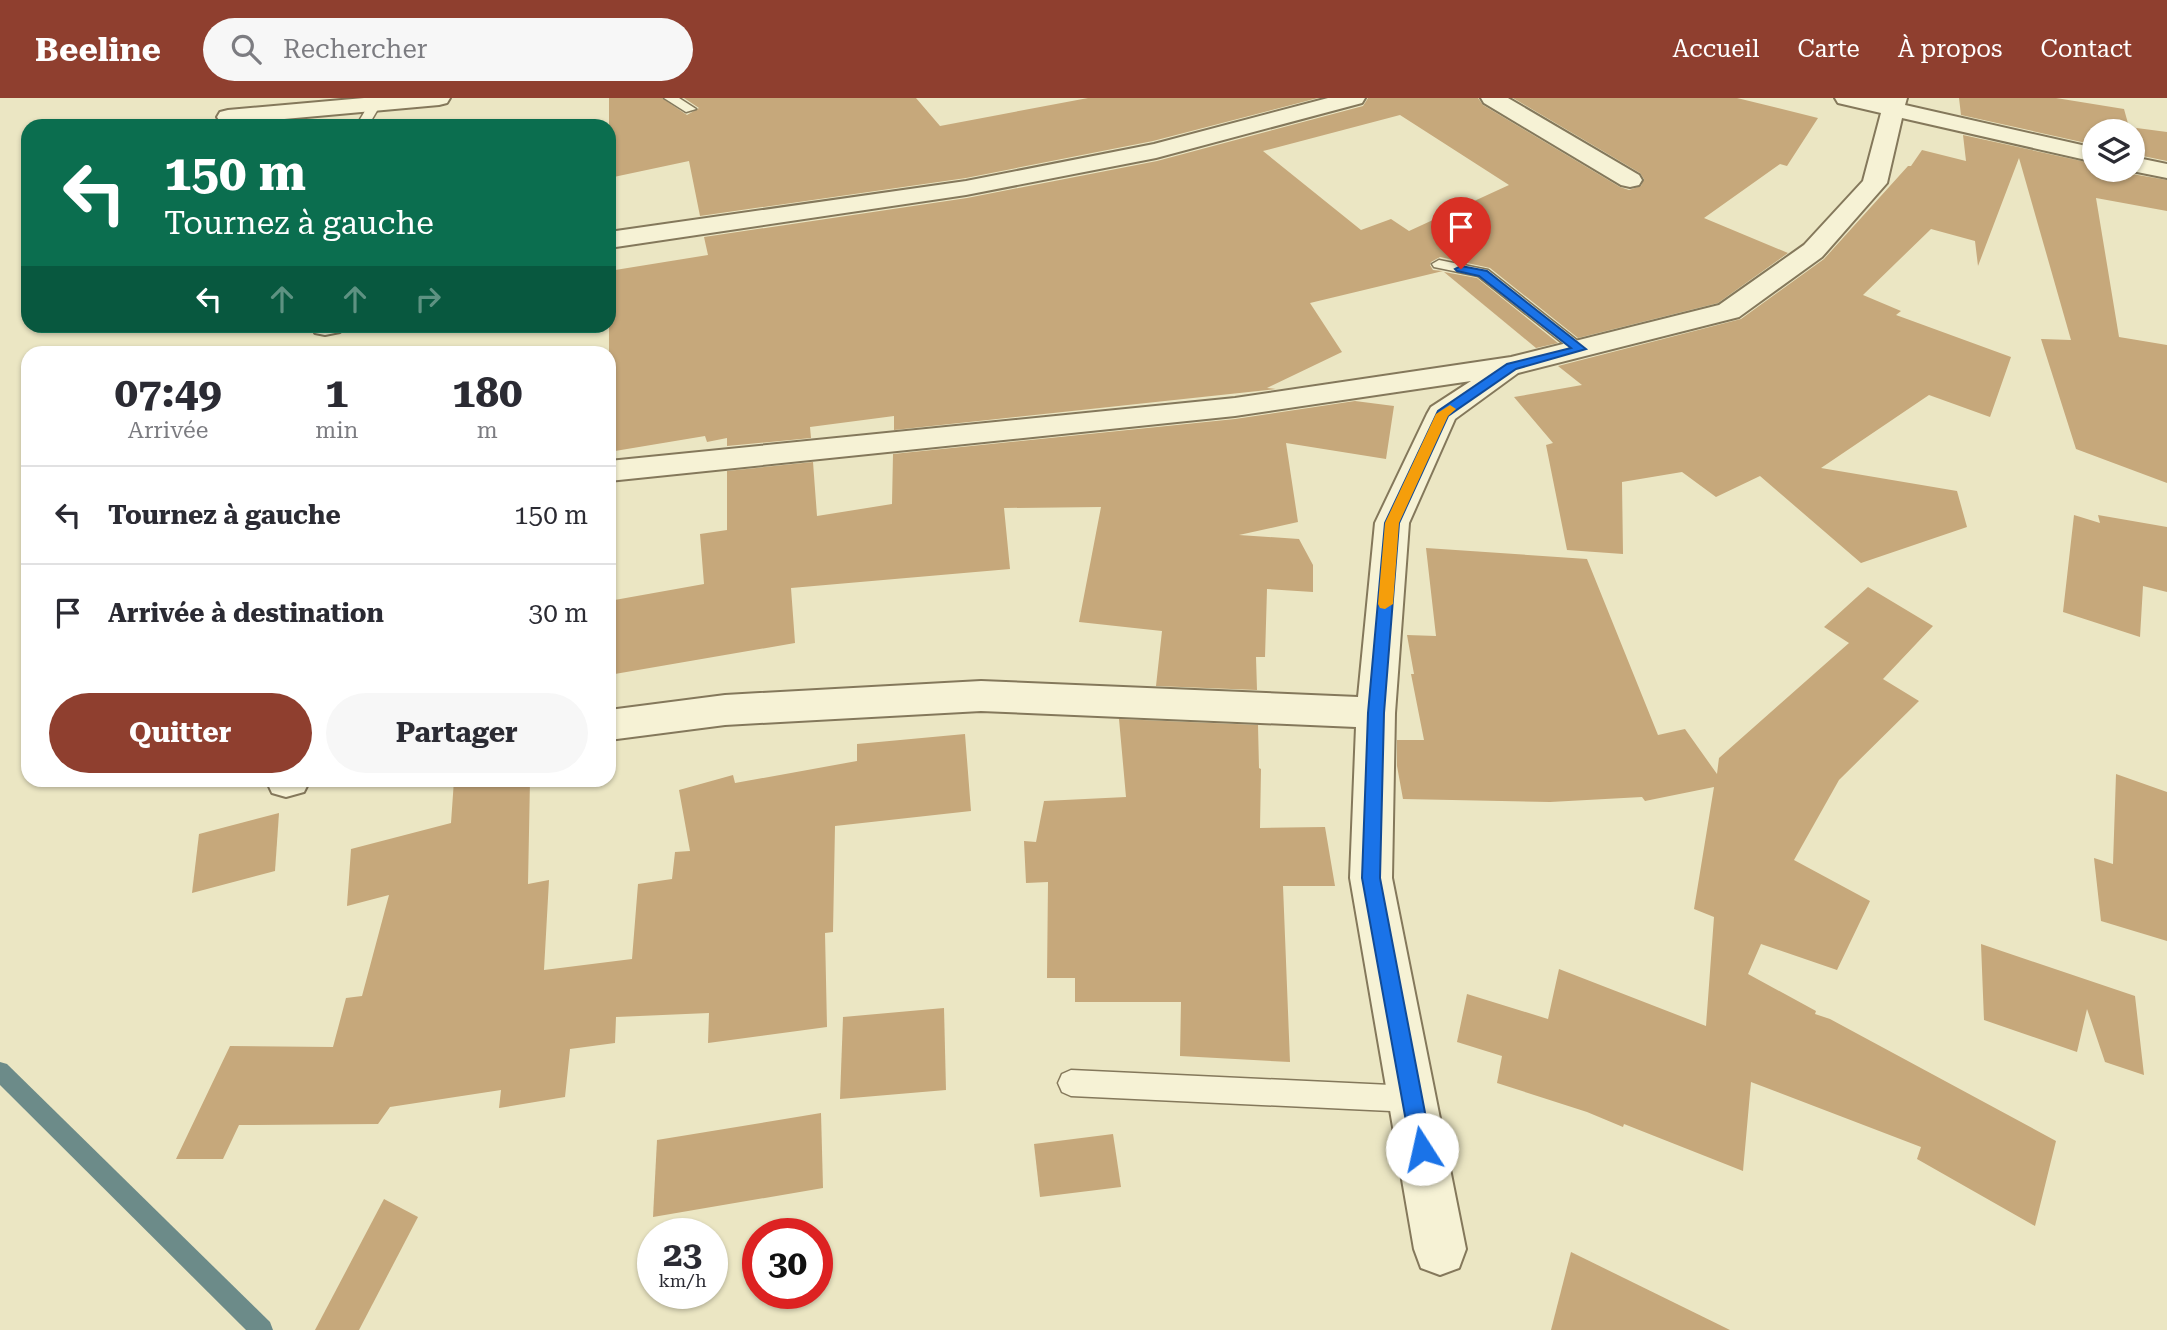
<!DOCTYPE html>
<html lang="fr">
<head>
<meta charset="utf-8">
<style>
  :root { --surface:#fff; --page:#f7f7f7; --text:#2b2b33; --muted:#7c7c81; --line:#e1e1e2; --accent:#8f3f2f }
  body { margin:0; font-family:"Roboto Serif",serif; background:var(--page); color:var(--text); height:100vh; display:flex; flex-direction:column; font-size:26px; white-space:nowrap }
  * { box-sizing:border-box; margin:0 }
  p { font-size:23px; color:var(--muted) }
  .icon { flex:none; width:38px; height:38px; fill:none; stroke:currentColor; stroke-width:2; stroke-linecap:round; stroke-linejoin:round }
  .map { position:relative; flex:1; overflow:hidden }
  .sheet { position:absolute; left:21px; top:248px; width:595px; height:441px; display:flex; flex-direction:column; background:var(--surface); border-radius:21px; box-shadow:0 2px 5px #0004 }
  .sheet>* { flex:none }
  .banner { position:absolute; left:21px; top:21px; width:595px; height:214px; border-radius:21px; box-shadow:0 2px 5px #0004; background:#0b6e4f; color:#fff; overflow:hidden }
  .tools { position:absolute; left:2082px; top:21px; display:grid; gap:14px }
  .tools a { display:grid; place-items:center; width:63px; height:63px; border-radius:50%; background:var(--surface); box-shadow:0 2px 5px #0004; font-size:35px }
  .speed { position:absolute; left:637px; top:1120px; display:flex; gap:14px; font-size:35px; font-weight:700; text-align:center }
  .speed>* { display:grid; place-content:center; width:91px; height:91px; border-radius:50%; background:var(--surface); box-shadow:0 2px 5px #0004; line-height:1 }
  .speed small { font-size:18px; font-weight:400 }
  .speed .limit { border:10px solid #d22; background:#fff; color:#111 }
  .pin { position:absolute; display:grid; place-items:center; width:60px; height:60px; color:#fff; margin:-72px -30px; border-radius:50% 50% 50% 0; rotate:-45deg; box-shadow:0 0 7px #0007 }
  .pin .icon { rotate:45deg }
  .me { position:absolute; width:77px; margin:-38px; rotate:350deg; stroke-linejoin:round; filter:drop-shadow(0 0 5px #0008) }
  .turn { display:flex; align-items:center; gap:24px; height:147px; padding:0 28px; font-size:32px }
  .turn .icon { width:91px; height:91px; stroke-width:2.5 }
  .turn b { display:block; font-size:49px; line-height:60px }
  .lanes { display:flex; align-items:center; height:66px; padding:0 28px; background:#0003; justify-content:center; gap:35px; direction:ltr }
  .lanes .off { opacity:.35 }
  .eta { display:flex; justify-content:space-evenly; align-items:center; height:119px; text-align:center }
  .eta b { font-size:42px; font-weight:700; line-height:49px }
  .action { display:flex; gap:14px; margin-top:auto; padding:14px 28px }
  .action a { flex:1; height:80px; border-radius:42px; background:var(--accent); color:#fff; font-size:28px; font-weight:700; line-height:80px; text-align:center }
  .action a+a { background:var(--page); color:var(--text) }
  ul { padding:0; list-style:none }
  li { display:flex; align-items:center; gap:21px; height:98px; padding:0 28px; border-top:2px solid var(--line) }
  li div { flex:1 }
  li b { display:block; font-size:26px }
  li em { font-style:normal }
  header { display:flex; align-items:center; gap:42px; box-sizing:border-box; height:98px; padding:0 35px; background:var(--accent); color:#fff }
  header strong { font-size:33px }
  nav { display:flex; gap:38px; margin-inline-start:auto; font-size:24px }
  .search { width:490px; height:63px; background:var(--page); display:flex; align-items:center; gap:18px; box-sizing:border-box; padding:0 24px; border-radius:38px; color:var(--muted); font-size:26px }
  .map>svg:first-child { display:block }
  .lines { fill:none; stroke-linecap:round; stroke-linejoin:round }
  .stream { fill:#6c8b89; fill-rule:evenodd }
  .building { fill:#c6a87b; fill-rule:evenodd }
  .service-casing { stroke:#84785b; stroke-width:3 }
  .minor-casing { stroke:#84785b; stroke-width:4 }
  .service { fill:#f6f2d5; fill-rule:evenodd }
  .minor { fill:#f6f2d5; fill-rule:evenodd }
  .route { fill:#1a73e8; stroke:#114b97; stroke-width:2 }
  .slow { fill:#f59e0b }
</style>
</head>
<body>
<header>
<strong>Beeline</strong>
<div class="search"><svg class="icon" aria-label="search" viewBox="0 0 24 24"><circle cx="10" cy="10" r="6"/><path d="M15 15l6 6"/></svg>Rechercher</div>
<nav><a>Accueil</a><a>Carte</a><a>À propos</a><a>Contact</a></nav>
</header>
<div class="map">
<svg width="2167" height="1232" viewBox="0 0 2167 1232">
  <rect width="100%" height="100%" fill="#ebe6c3"/>
  <g class="lines">
    <path class="stream" d="M0,964L7,966L270,1224L273,1232H246L0,987Z"/>
  </g>
  <g class="building">
    <path d="M609,0H662L687,17L699,10L684,0H916L940,28L1088,0H1318L1153,43L966,80L700,118L689,63L609,80Z"/>
    <path d="M1368,0H1478L1483,7L1620,89L1629,92L1641,88L1644,81L1640,75L1513,0H1737L1818,20L1787,68L1780,66L1704,120L1788,155L1718,205L1578,240L1490,170L1440,159L1431,164L1430,167L1433,172L1443,173L1310,205L1342,254L1267,290L1276,291L894,332V318L810,329L811,340L727,348V340L707,344L705,338L609,354V173L708,157L704,139L967,100L1157,63L1363,8ZM1400,17L1509,87L1409,133L1391,121L1361,132L1263,53Z"/>
    <path d="M1959,0H2056L2124,11L2129,29L2167,34V63L2133,56V33H2095V47L1961,17Z"/>
    <path d="M1963,37L2095,66V72H2124L2126,75L2167,82V113L2096,100L2119,239L2167,247V385L2076,351L2041,241L2071,242L2019,60L1978,168L1975,143L1931,131L1863,197L1901,213L1896,217L2011,259L1990,319L1929,297L1821,370L1957,393L1967,429L1861,465L1760,378L1716,399L1682,374L1622,384L1623,456L1567,452L1546,347L1553,345L1514,299L1582,287L1558,268L1741,221L1824,161L1908,68H1911L1922,52L1966,63Z"/>
    <path d="M1444,174L1477,180L1558,245L1536,250Z"/>
    <path d="M1355,303L1394,308L1386,361L1286,345L1298,424L1239,437L1299,441L1313,467V494L1267,491L1265,559H1256L1257,592L1156,588L1162,533L1079,524L1101,409L1004,410L1010,471L791,490L795,545L609,577V503L704,486L700,436L727,432V373L813,364L817,418L892,406L893,356L1235,321Z"/>
    <path d="M2074,417L2100,425L2098,417L2167,429V494L2143,488L2140,539L2063,514Z"/>
    <path d="M1426,450L1587,461L1658,637L1685,631L1717,676L1719,660L1849,545L1824,529L1868,489L1933,528L1883,581L1919,603L1839,682L1794,762L1870,803L1837,872L1761,846L1748,876L1816,913L1815,916L1830,921L2056,1043L2035,1128L1917,1061L1921,1049L1751,984L1743,1073L1624,1026L1623,1029L1587,1014L1497,985L1502,958L1457,944L1467,896L1548,921L1559,871L1706,928L1714,819L1694,811L1714,689L1645,703L1642,699L1550,704L1403,701L1397,668V642H1424L1411,576H1414L1407,537L1436,538Z"/>
    <path d="M1119,621L1258,627L1259,670L1261,671L1260,730L1325,729L1335,788H1283L1290,964L1180,958L1181,904H1075V880H1047L1048,784L1026,785L1024,743L1036,744L1044,703L1126,699Z"/>
    <path d="M965,636L971,713L835,728L833,834L825,835L827,929L708,945L709,915L616,919L615,945L570,951L565,999L499,1010L501,992L390,1009L378,1026L239,1027L223,1061H176L230,948L333,949L346,900L362,898L389,797L347,808L351,751L451,725L454,682H530L528,786L549,782L544,872L632,861L638,786L672,781L675,754L690,753L679,692L733,677L735,685L857,663V646Z"/>
    <path d="M2116,676L2167,694V843L2101,823L2094,760L2113,766Z"/>
    <path d="M279,715L275,773L192,795L199,736Z"/>
    <path d="M1981,846L2135,898L2144,977L2105,964L2087,911L2077,954L1984,922Z"/>
    <path d="M944,910L946,992L840,1001L843,919Z"/>
    <path d="M821,1015L823,1090L653,1119L657,1042Z"/>
    <path d="M1113,1036L1121,1089L1040,1099L1034,1046Z"/>
    <path d="M384,1101L418,1119L359,1232H315Z"/>
    <path d="M1571,1154L1730,1232H1551Z"/>
  </g>
  <g class="lines">
    <g class="service-casing">
      <g id="service">
        <path d="M664,0H679L696,11L686,14Z"/>
        <path d="M375,2L381,6L368,28H356L371,3Z"/>
        <path d="M1439,162L1488,172L1588,251L1586,254H1574L1478,178L1434,169L1432,166Z"/>
        <path d="M1071,972L1412,988L1421,992L1425,1001L1421,1010L1412,1014L1071,998L1062,994L1058,985L1062,976Z"/>
      </g>
    </g>
    <g class="minor-casing">
      <g id="minor">
        <path d="M364,0H450L447,5L439,7L228,26L220,24L217,19L220,14L228,12Z"/>
        <path d="M1328,0H1365L1362,5L1156,60L966,97L609,150V134L966,83L1154,46Z"/>
        <path d="M1481,0H1508L1639,77L1642,82L1639,87L1630,89L1621,87L1484,5Z"/>
        <path d="M1835,0H1907L1905,7L2095,50V64L1902,20L1887,85L1822,159L1739,219L1518,275L1455,321L1409,425L1395,615L1392,780L1466,1151L1459,1170L1440,1177L1421,1170L1414,1151L1350,780L1356,629L981,613L725,627L609,642V612L725,597L981,583L1358,599L1375,425L1427,316L1431,309L1471,283L1235,318L609,383V363L1235,300L1511,259L1719,207L1804,147L1863,83L1881,15L1838,5Z"/>
        <path d="M2133,59L2167,66V80L2127,72H2133Z"/>
        <path d="M312,228H344L340,234L325,237L315,235Z"/>
        <path d="M266,682H310L304,694L286,699L272,695Z"/>
      </g>
    </g>
    <use href="#service" class="service"/>
    <use href="#minor" class="minor"/>
  </g>
  <path class="route" d="M1461,168L1487,173L1586,251L1516,271L1448,318L1399,425L1384,615L1380,780L1432,1051L1429,1058L1422,1061L1414,1058L1411,1051L1362,780L1368,615L1385,425L1438,313L1507,266L1571,250L1479,178L1457,173L1455,171Z"/>
  <path class="slow" d="M1450,307L1456,311L1448,318L1399,425L1393,506L1385,511L1380,510L1378,506L1385,425L1436,316Z"/>
</svg>
<div class="tools">
<a><svg class="icon" aria-label="layers" viewBox="0 0 24 24"><path d="M12 4l9 5-9 5-9-5zM3 14l9 5 9-5"/></svg></a>
</div>
<div class="speed"><div>23<small>km/h</small></div><div class="limit">30</div></div>
<div class="pin" style="left:1461px;top:171px;background:#d93025"><svg class="icon" aria-label="arrive" viewBox="0 0 24 24"><path d="M6 21V4h12l-3 4 3 4H6"/></svg></div>
<svg class="me" style="left:1422px;top:1051px" viewBox="-20 -20 40 40"><circle r="19" fill="#fff"/><path d="M0-13L10 11 0 6-10 11z" fill="#1a73e8"/></svg>
<div class="banner">
<div class="turn"><svg class="icon" aria-label="left" viewBox="0 0 24 24"><path d="M17 20v-9H6M10 6l-5 5 5 5"/></svg><div><b>150 m</b>Tournez à gauche</div></div>
<div class="lanes"><svg class="icon" aria-label="left" viewBox="0 0 24 24"><path d="M17 20v-9H6M10 6l-5 5 5 5"/></svg><svg class="icon off" aria-label="ahead" viewBox="0 0 24 24"><path d="M12 20V5M6 11l6-6 6 6"/></svg><svg class="icon off" aria-label="ahead" viewBox="0 0 24 24"><path d="M12 20V5M6 11l6-6 6 6"/></svg><svg class="icon off" aria-label="right" viewBox="0 0 24 24"><path d="M7 20v-9h11M14 6l5 5-5 5"/></svg></div>
</div>
<section class="sheet">
<div class="eta">
<div><b>07:49</b><p>Arrivée</p></div>
<div><b>1</b><p>min</p></div>
<div><b>180</b><p>m</p></div>
</div>
<ul>
<li><svg class="icon" aria-label="left" viewBox="0 0 24 24"><path d="M17 20v-9H6M10 6l-5 5 5 5"/></svg><div><b>Tournez à gauche</b></div><em>150 m</em></li>
<li><svg class="icon" aria-label="arrive" viewBox="0 0 24 24"><path d="M6 21V4h12l-3 4 3 4H6"/></svg><div><b>Arrivée à destination</b></div><em>30 m</em></li>
</ul>
<div class="action"><a>Quitter</a><a>Partager</a></div>
</section>
</div>
</body>
</html>
